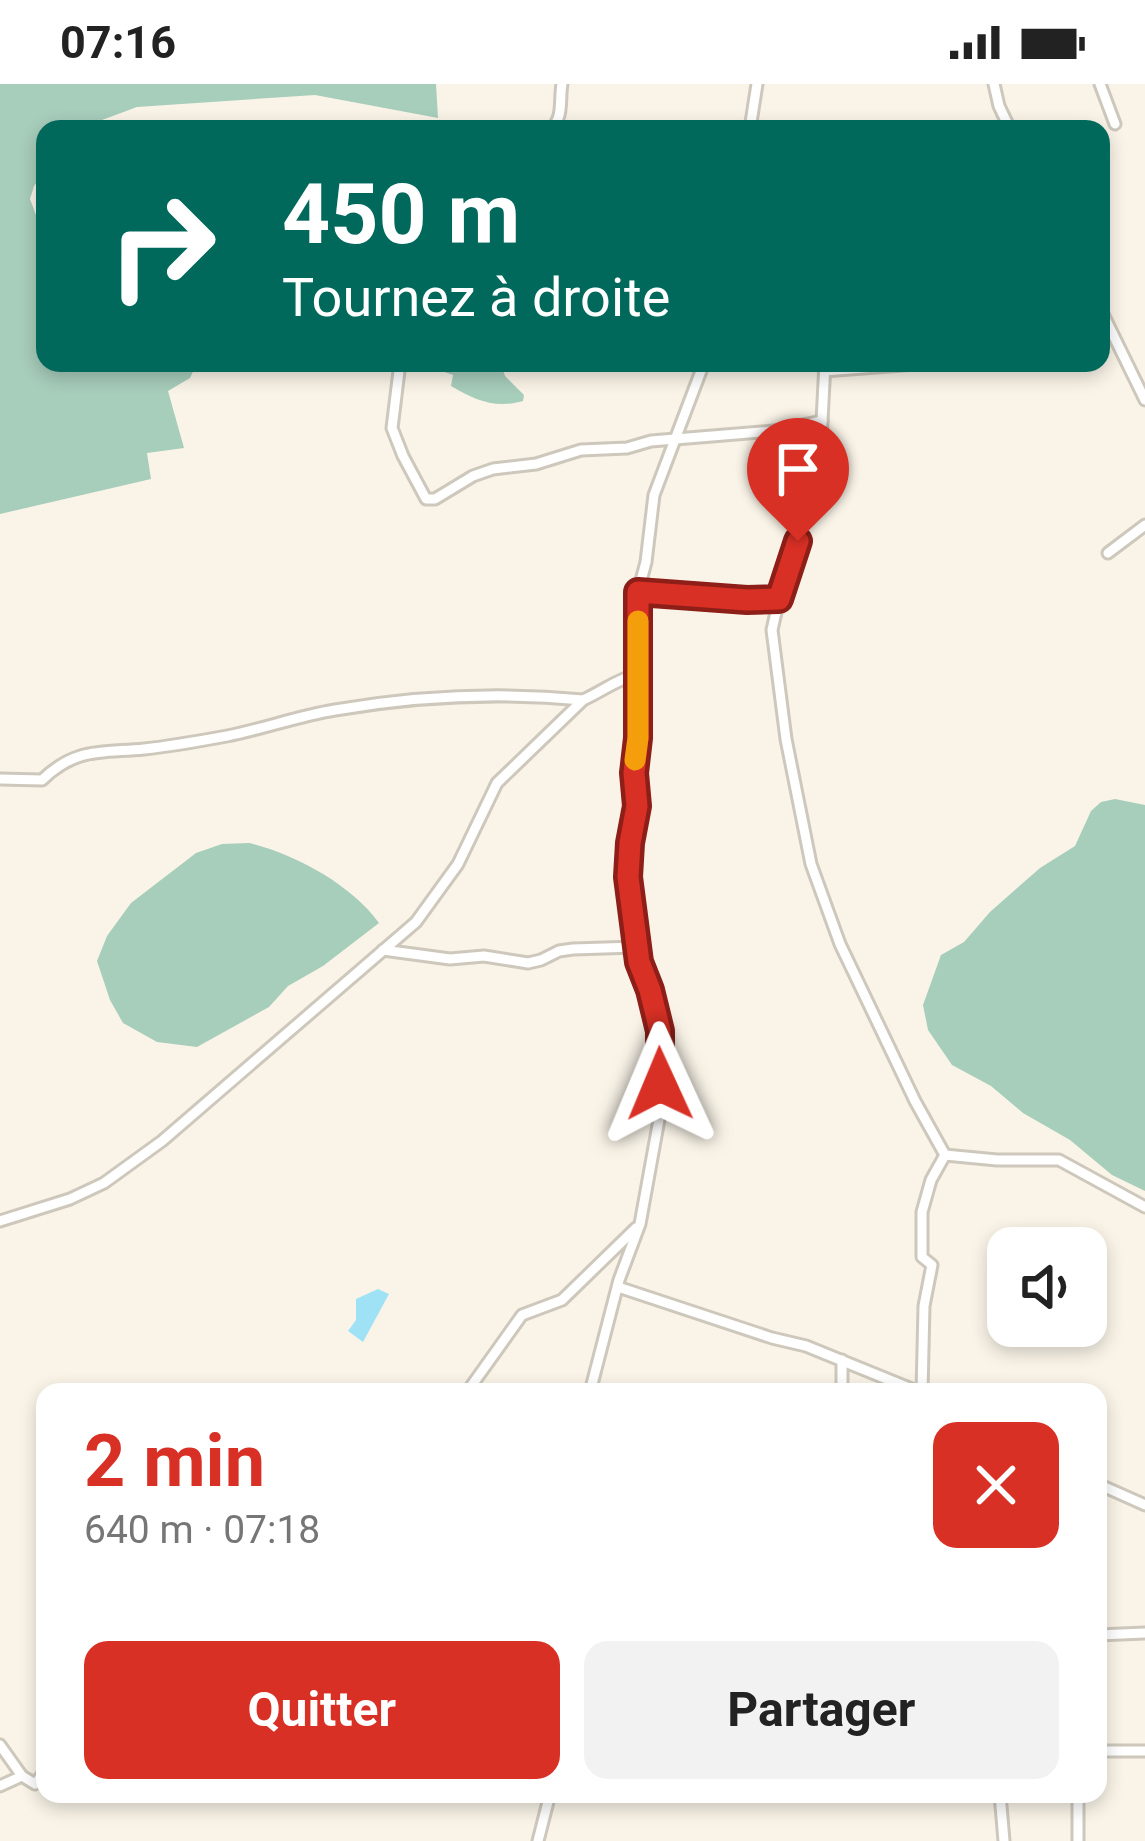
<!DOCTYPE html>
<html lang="fr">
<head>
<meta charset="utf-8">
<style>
  :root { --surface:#fff; --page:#f2f2f2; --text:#222; --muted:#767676; --accent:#d93025 }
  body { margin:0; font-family:Roboto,sans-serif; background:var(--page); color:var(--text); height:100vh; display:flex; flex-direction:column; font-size:45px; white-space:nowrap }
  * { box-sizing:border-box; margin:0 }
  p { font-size:39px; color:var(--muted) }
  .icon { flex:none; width:66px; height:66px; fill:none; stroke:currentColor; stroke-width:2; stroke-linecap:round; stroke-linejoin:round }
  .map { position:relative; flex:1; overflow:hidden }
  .panel { position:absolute; left:36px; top:1299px; width:1071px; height:420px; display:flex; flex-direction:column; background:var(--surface); border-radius:24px; box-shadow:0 6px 18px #0003 }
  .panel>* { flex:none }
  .guide { position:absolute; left:36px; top:36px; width:1074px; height:252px; border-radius:24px; box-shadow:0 6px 18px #0003; background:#00695c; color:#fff; overflow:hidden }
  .controls { position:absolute; left:987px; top:1143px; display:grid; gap:24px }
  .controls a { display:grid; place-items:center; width:120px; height:120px; border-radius:24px; background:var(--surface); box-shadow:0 6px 18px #0003; font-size:60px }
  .pin { position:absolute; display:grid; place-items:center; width:102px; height:102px; color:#fff; margin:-123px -51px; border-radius:50% 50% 50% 0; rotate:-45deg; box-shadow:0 0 12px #0007 }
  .pin .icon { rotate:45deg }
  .me { position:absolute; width:132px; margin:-66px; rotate:359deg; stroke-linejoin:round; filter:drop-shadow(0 0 9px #0008) }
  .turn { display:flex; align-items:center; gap:42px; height:252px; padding:0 48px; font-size:54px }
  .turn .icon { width:156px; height:156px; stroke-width:2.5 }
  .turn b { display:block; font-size:84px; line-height:102px }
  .round { display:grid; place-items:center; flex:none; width:126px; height:126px; border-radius:24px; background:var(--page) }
  .headline { display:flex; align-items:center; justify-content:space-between; height:204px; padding:0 48px }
  h1 { font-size:72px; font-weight:700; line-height:90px; color:var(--accent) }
  .action { display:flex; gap:24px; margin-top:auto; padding:24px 48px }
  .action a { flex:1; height:138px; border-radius:24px; background:var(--accent); color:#fff; font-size:48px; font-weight:700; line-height:138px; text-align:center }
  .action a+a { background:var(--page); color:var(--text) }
  .status { display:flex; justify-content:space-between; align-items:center; height:84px; padding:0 60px; background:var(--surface); direction:ltr }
  .status svg { height:33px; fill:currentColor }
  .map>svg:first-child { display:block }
  .green { fill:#a7cdbb }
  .water { fill:#a0e2f5 }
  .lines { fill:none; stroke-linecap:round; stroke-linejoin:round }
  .street-casing { stroke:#cec8bc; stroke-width:15 }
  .street { stroke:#fff; stroke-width:9 }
  .route-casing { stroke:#8d1f18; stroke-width:30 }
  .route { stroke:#d93025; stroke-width:21 }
  .slow { stroke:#f59e0b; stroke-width:21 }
</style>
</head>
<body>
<div class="status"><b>07:16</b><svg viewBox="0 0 49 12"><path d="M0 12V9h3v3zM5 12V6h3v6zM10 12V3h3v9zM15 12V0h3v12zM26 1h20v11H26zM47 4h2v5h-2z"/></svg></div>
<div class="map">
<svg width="1145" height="1757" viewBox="0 0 1145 1757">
  <rect width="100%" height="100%" fill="#faf4e8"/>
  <g class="green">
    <path d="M0,0H436L438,34L315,11L137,23L102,36L89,45H45V88L34,102L30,115L39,139L45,140V279H197L190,294L168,307L184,364L147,369L151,395L0,430Z"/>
    <path d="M441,279H501L505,292L524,311L523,317C495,325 475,316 451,302L453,291L439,286Z"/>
    <path d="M1115,715L1145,721V1107L1112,1091L1070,1056L1023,1029L991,1002L952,981L928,946L923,921L941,871L964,858L990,828L1040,784L1075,762L1091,727L1101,718Z"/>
    <path d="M249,759C295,770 352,801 379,839L323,882L288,902L269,923L197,963L157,958L123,939L110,916L97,877L107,852L131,819L196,769L222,760Z"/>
  </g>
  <path class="water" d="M378,1205L389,1210L363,1258L348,1247L356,1236V1215Z"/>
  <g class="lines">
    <g class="street-casing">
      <g id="street">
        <path d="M994,0L999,22L1010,45"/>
        <path d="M1100,0L1115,40"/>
        <path d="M551,45C564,33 559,16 562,0"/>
        <path d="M750,45L757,0"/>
        <path d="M1101,226L1145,316"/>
        <path d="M400,279L392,344L403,372L426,415H435L473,392L493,385L536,380L581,366L627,364L651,357L774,347L822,337L825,279"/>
        <path d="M824,287L929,279"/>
        <path d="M1108,469L1145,441"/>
        <path d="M638,508L747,516L779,515L798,457L804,431L809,388L820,375L822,337"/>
        <path d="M779,515L772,546L786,655L811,780L840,860L915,1017L945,1071"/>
        <path d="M0,695L42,696C76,663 102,669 144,665C172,662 200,657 227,652C263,645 298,632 335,626C417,612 501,608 583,616"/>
        <path d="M383,866L450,875L484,872L528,879L541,876L559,867L573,865L636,863"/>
        <path d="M945,1071L997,1076H1059L1145,1123"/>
        <path d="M0,1137L70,1115L104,1099L162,1057L416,838L458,780L497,699L583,616C603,607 617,595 638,590"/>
        <path d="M618,1203L772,1254L806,1262L919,1308"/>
        <path d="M467,1308L522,1231L562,1216L636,1144"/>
        <path d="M590,1308L619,1196L640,1140L660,1030V947L636,863L628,792L630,759L637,721L634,689L638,654V508L646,478L654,411L704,279"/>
        <path d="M842,1308V1276"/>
        <path d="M922,1308L924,1222L932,1181L922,1173V1128L931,1096L945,1071"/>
        <path d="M1098,1400L1145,1421"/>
        <path d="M1098,1551L1145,1549"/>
        <path d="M0,1661L22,1692L35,1700L45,1687"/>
        <path d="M1098,1667H1145"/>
        <path d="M0,1702L22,1692"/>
        <path d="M1000,1710L1004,1757"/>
        <path d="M538,1757L550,1710"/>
        <path d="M1078,1757V1710"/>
      </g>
    </g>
    <use href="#street" class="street"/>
  </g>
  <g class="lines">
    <g class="route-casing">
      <path id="route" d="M660,1000V947L650,906L639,878L628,793L630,759L637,722L634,689L638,654V508L747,516L779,515L798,457"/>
    </g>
    <use href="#route" class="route"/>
    <path class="slow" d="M635,676L638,654V537"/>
  </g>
</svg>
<div class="controls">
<a><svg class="icon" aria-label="sound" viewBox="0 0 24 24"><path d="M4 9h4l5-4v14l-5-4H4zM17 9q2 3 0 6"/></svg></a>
</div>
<div class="pin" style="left:798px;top:457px;background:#d93025"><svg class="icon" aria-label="arrive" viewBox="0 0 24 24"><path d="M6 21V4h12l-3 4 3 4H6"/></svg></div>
<svg class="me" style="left:660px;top:1000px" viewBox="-20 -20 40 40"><path d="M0-17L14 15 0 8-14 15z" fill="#d93025" stroke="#fff" stroke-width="4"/></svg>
<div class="guide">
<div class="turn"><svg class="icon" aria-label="right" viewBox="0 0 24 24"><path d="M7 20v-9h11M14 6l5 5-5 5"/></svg><div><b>450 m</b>Tournez à droite</div></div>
</div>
<section class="panel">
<div class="headline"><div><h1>2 min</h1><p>640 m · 07:18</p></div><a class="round" style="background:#d93025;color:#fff"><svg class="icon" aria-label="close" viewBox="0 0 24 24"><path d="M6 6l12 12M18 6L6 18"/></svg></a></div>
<div class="action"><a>Quitter</a><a>Partager</a></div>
</section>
</div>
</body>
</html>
